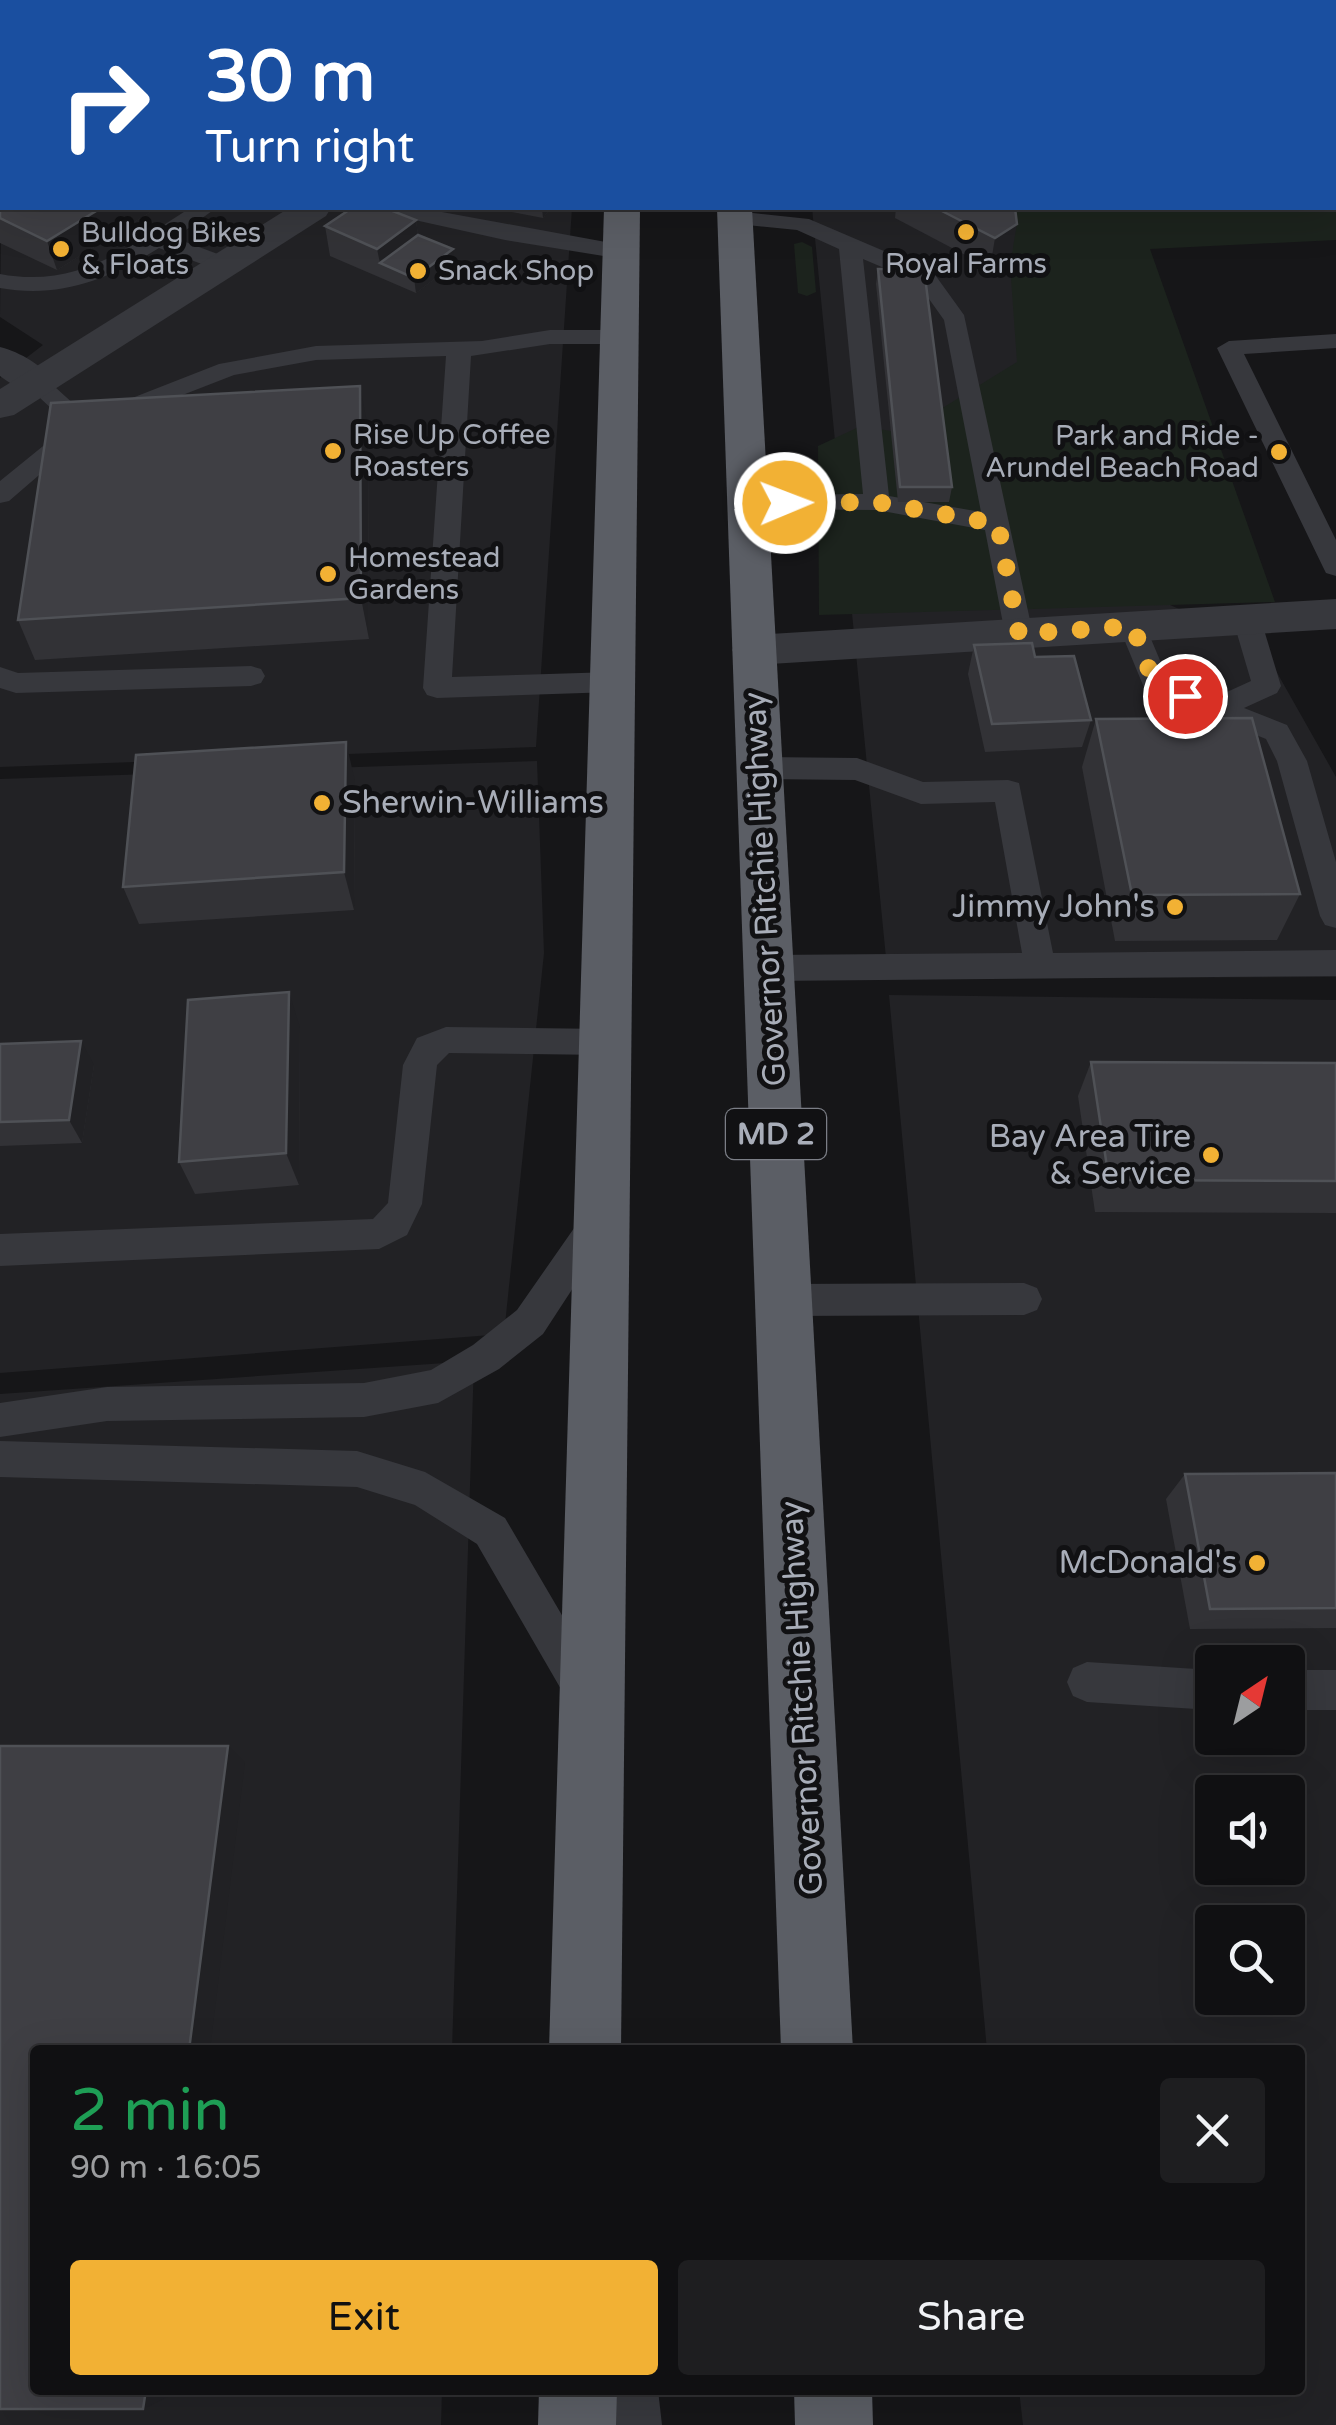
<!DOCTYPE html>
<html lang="en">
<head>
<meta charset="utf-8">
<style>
  :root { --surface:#101012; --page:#1e1e20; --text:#f1f3f6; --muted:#9c9d9f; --line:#303032; --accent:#f2b134 }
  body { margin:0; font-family:"Varela Round",sans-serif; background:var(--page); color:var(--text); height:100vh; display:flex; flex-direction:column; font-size:38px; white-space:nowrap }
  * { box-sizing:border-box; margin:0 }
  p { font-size:32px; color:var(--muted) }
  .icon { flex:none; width:55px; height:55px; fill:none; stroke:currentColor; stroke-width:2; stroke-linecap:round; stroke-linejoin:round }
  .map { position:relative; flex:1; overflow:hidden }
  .sheet { position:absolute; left:30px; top:2045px; width:1275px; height:350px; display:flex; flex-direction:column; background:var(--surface); border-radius:10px; box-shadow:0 10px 40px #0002,0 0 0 2px var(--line) }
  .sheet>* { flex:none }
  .top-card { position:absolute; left:0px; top:0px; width:1338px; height:210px; box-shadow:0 10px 40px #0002,0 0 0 2px var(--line); background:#1a4fa0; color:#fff; overflow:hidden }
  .needle { width:65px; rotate:35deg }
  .buttons { position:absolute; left:1195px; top:1645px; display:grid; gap:20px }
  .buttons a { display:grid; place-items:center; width:110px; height:110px; border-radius:10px; background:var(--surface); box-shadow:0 10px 40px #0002,0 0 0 2px var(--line); font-size:50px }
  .pin { position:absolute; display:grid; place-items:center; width:85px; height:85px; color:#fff; margin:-42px; border:5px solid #fff; border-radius:50%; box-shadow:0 2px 10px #0007 }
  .me { position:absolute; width:110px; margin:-55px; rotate:89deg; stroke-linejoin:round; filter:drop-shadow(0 0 8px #0008) }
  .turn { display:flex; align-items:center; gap:35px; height:210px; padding:0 40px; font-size:45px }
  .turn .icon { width:130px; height:130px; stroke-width:2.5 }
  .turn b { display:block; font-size:70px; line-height:85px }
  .round { display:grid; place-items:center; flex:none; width:105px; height:105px; border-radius:10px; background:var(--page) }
  .head { display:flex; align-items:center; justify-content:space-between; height:170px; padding:0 40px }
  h1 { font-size:60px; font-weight:600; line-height:75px; color:#1e9e55 }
  .cta { display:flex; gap:20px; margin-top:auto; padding:20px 40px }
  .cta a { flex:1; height:115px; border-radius:10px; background:var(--accent); color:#111; font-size:40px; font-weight:600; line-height:115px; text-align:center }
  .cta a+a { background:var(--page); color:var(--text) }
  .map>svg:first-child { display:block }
  .built { fill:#222225; fill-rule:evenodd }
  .green { fill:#1c231d }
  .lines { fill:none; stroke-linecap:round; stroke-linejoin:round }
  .service { fill:#37383d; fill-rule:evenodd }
  .minor { fill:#37383d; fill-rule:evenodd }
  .tertiary { fill:#37383d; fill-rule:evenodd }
  .trunk { fill:#5b5e65; fill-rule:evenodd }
  .wall { fill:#323236 }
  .shaded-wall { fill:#212124 }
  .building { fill:#3f3f44; stroke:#4f5156; stroke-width:2.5 }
  .route { stroke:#f2b134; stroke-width:18; stroke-dasharray:0 32.4 }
  .poi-dot { fill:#f2b134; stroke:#111113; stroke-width:4 }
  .labels { text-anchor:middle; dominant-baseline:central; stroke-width:10; stroke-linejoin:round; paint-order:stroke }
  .far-poi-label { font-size:28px; fill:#a8adb8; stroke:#111113; text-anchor:start }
  .shield { fill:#111113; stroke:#7b7e86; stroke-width:2.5 }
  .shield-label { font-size:30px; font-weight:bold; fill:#a8adb8 }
  .poi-label { font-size:32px; fill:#a8adb8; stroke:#111113; text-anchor:end }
  .street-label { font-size:32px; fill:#a8adb8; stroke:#111113 }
</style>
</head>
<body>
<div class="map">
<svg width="1336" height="2425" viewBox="0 0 1336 2425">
  <rect width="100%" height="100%" fill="#161618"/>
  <g class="built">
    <path d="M2,137V208H572L536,747L0,767V378L43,345L0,317Z"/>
    <path d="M812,208H1026L1094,571L1262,646L1336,777V977L888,978Z"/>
    <path d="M537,761L544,953L504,1334L0,1373V779Z"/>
    <path d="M889,995L1336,1000V2425H1023L1019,2390H1300V2050H987ZM1212,1662H1288V1738H1212ZM1212,1792H1288V1868H1212ZM1212,1922H1288V1998H1212Z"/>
    <path d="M474,1361L452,2050H35V2390H442L441,2425H0V1394Z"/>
  </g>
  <g class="green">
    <path d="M1336,163V240L1150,249L1275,602L819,615L818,446L861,426L902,433L1017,362L1006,208H1335Z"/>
    <path d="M802,242L812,247L816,292L807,296L798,293L794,244Z"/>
  </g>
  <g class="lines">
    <g class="service">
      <rect x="1335" y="137" width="1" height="14"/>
      <path d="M2,180V195L0,196V181Z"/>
      <path d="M190,208H216L175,238L231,259L235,264L231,269H215L159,248C109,279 60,299 0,288V274C78,289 129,247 190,208Z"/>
      <path d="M380,208H420L622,245L634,252L622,259L505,240L383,213Z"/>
      <path d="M735,211L809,219L933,272L964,315L1033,634L1029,641H1009L1005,634L985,530L877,510L739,509L735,503L739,497L748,495L863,494L839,249L797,230L727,223L724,218L727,213ZM863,259L917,282L944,320L981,512L889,496Z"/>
      <path d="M550,330H620L632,337L620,344H550L471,356L452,677L613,672L623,675L627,682L623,689L613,692L437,698L427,695L423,688L446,356L316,360L234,375L113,422L100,414L104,409L219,364L316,346L482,341Z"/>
      <path d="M1336,334V348L1244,354L1336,540V576L1326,573L1323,567L1217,348L1229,341Z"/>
      <path d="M36,375L45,378L97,425L9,501L0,503V481L69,425L24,383Z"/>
      <path d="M1247,611L1257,613L1261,620L1281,686L1277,693L1244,708L1287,725L1307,761L1336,862V928L1325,925L1320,916L1277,761L1266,739L1145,690L1119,627L1123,620H1143L1167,677L1216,697L1251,681L1233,620L1237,613Z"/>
      <path d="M251,666L261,669L265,676L261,683L251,686L16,693L0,688V667L18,673Z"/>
      <path d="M759,757L857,758L923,782L1008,780L1019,783L1053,953L1336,950V976L769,981L758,977L753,968L758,959L769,955L1022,953L995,802L921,804L855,780L759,779L749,776L744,768L749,760Z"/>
      <path d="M446,1027L606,1029L618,1033L622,1042L618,1051L606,1055L449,1053L437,1065L422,1204L407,1235L379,1249L0,1266V1234L373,1219L388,1203L403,1065L417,1038Z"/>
      <path d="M598,1207L610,1211L616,1222L543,1334L499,1369L438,1403L364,1417L107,1421L0,1437V1403L107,1387L364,1383L431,1370L473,1345L517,1310L586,1211Z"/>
      <path d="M1024,1283L1037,1288L1042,1299L1037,1310L1024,1315L784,1316L771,1311L766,1300L771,1289L784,1284Z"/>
      <path d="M0,1441L357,1451L425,1472L505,1518L597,1675L603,1689L597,1703L583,1709L569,1703L477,1544L415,1505L357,1487L0,1477Z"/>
      <path d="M1087,1662L1212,1670V1710L1087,1702L1073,1696L1067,1682L1073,1668Z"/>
      <rect x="1288" y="1670" width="48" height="40"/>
      <path d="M608,2390H658L662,2425H612Z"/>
    </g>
    <path class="minor" d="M0,347C20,352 44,366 55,383L50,391C28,397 17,388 0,376Z"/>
    <g class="tertiary">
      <path d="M1194,0H1228L1230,2H1196Z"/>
      <rect x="1335" y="77" width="1" height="20"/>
      <path d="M289,208H331L326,216L14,415L0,418V389Z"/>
      <path d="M1336,599V629L754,665L738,661L732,650L738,639L754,635Z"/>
    </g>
    <g class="trunk">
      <path d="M611,0H643V2H612Z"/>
      <path d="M709,0H741V2H710Z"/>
      <path d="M604,208H640L621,2050H549Z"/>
      <path d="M717,208H752L853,2050H781Z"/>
      <path d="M539,2390H617L616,2425H538Z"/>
      <path d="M794,2390H872L873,2425H795Z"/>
    </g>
  </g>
  <g class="wall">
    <path d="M370,0H425L424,2H370Z"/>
    <path d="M843,0H1024L1023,2H843Z"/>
    <path d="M0,206L157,208L57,270L0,243Z"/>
    <path d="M491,208H551L543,218Z"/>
    <path d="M896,208H1015L1012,253L990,268L895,218Z"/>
    <path d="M416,220L418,235L454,264L416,293L330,256L325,226Z"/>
    <path d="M878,269L952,487L949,502H898L876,284Z"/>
    <path d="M368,428L369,639L35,660L18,620Z"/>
    <path d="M974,645L1091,720L1082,747L985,752L968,674Z"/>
    <path d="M1096,719L1300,894L1277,940L1115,941L1082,767Z"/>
    <path d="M355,781L354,910L139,924L123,887Z"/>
    <path d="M300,1028L299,1185L195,1194L179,1162Z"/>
    <path d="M0,1044L94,1065L82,1143L0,1146Z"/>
    <path d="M1091,1062L1336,1063V1213L1095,1212L1078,1096Z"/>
    <path d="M1336,1473V1628L1190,1629L1166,1499L1185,1474Z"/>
  </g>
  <g class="shaded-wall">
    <path d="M101,208H157L57,270L47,241Z"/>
    <path d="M542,208H551L543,218Z"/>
    <path d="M416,220L420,250L380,263L377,249Z"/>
    <path d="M1017,224L1012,253L990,268L995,238Z"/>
    <path d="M453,249L454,264L416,293L414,278Z"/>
    <path d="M360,386L368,428L369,639L361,598Z"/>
    <path d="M346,742L355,781L354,910L344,872Z"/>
    <path d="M289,992L300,1028L299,1185L286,1153Z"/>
    <path d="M81,1041L94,1065L82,1143L69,1120Z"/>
    <path d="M228,1746L245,1762L210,2050H189Z"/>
    <path d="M146,2390H168V2397L143,2409Z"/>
  </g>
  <g class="building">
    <path d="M2,204V208H101L47,241L0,218V206Z"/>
    <path d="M352,208H385L416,220L377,249L325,226Z"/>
    <path d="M936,208H1015L1017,224L995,238Z"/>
    <path d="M418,235L453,249L414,278L380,263Z"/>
    <path d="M878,269H924L952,487H900Z"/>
    <path d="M360,386L361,598L18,620L51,403Z"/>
    <path d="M1032,643L1035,657L1074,656L1091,720L992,724L974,645Z"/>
    <path d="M1252,718L1300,894L1132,895L1096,719Z"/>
    <path d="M346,742L344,872L123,887L136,755Z"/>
    <path d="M289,992L286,1153L179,1162L188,1000Z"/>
    <path d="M81,1041L69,1120L0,1122V1044Z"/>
    <path d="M1091,1062L1336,1063V1181L1109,1180Z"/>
    <path d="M1336,1473V1608L1210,1609L1185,1474Z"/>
    <path d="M0,1746H228L189,2050H35V2390H146L143,2409H0Z"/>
  </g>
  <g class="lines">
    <path class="route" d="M785,503L876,502L998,524L1019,634L1133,626L1154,683L1185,696"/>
  </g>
  <g class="poi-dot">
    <circle cx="966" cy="232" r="10"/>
    <circle cx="61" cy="249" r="10"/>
    <circle cx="418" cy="271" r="10"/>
    <circle cx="333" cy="451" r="10"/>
    <circle cx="1279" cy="452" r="10"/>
    <circle cx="328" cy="574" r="10"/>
    <circle cx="322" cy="803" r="10"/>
    <circle cx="1175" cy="907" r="10"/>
    <circle cx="1211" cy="1155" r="10"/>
    <circle cx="1257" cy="1563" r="10"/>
  </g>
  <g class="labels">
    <g class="far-poi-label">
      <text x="81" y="233">Bulldog Bikes<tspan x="81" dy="32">&amp; Floats</tspan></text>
      <text x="966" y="264" text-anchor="middle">Royal Farms</text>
      <text x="438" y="271">Snack Shop</text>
      <text x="353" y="435">Rise Up Coffee<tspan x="353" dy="32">Roasters</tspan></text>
      <text x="1259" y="436" text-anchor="end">Park and Ride -<tspan x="1259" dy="32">Arundel Beach Road</tspan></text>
      <text x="348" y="558">Homestead<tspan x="348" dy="32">Gardens</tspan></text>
    </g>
    <rect class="shield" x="726" y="1109" width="100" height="50" rx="8"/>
    <g class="shield-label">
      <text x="776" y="1134">MD 2</text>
    </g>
    <g class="poi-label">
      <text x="342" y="803" text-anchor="start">Sherwin-Williams</text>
      <text x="1155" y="907">Jimmy John's</text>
      <text x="1191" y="1137">Bay Area Tire<tspan x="1191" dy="37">&amp; Service</tspan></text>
      <text x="1237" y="1563">McDonald's</text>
    </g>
    <g class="street-label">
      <text transform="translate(765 889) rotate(-93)">Governor Ritchie Highway</text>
      <text transform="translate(802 1698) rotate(-93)">Governor Ritchie Highway</text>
    </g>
  </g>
</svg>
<div class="buttons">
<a><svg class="needle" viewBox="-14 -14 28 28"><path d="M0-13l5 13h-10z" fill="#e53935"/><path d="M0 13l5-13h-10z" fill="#9c9d9f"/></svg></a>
<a><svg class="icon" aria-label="sound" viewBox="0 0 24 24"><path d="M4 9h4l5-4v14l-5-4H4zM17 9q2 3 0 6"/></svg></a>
<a><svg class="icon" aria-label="search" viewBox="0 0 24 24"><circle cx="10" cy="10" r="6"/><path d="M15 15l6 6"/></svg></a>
</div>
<div class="pin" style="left:1185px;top:696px;background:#d93025"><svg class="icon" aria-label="arrive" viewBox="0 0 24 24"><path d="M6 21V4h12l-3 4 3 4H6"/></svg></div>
<svg class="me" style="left:785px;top:503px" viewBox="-20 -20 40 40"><circle r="17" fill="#f2b134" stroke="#fff" stroke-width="3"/><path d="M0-11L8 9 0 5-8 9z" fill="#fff"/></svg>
<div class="top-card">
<div class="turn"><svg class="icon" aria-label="right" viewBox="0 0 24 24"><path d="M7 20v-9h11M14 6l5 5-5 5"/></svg><div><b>30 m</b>Turn right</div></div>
</div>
<section class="sheet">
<div class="head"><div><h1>2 min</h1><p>90 m · 16:05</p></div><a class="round"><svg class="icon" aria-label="close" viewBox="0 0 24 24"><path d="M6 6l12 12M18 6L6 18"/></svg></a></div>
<div class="cta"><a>Exit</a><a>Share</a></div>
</section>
</div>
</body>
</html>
